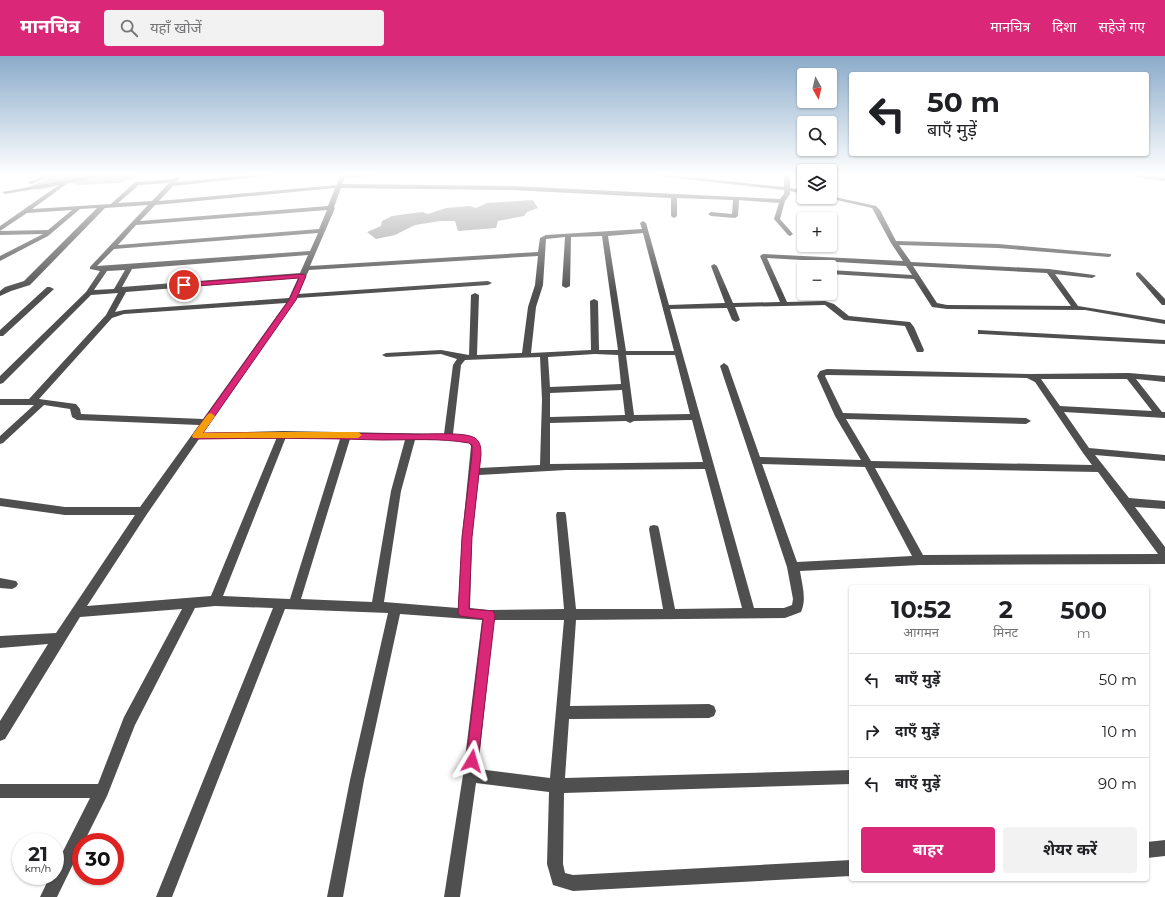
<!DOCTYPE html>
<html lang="hi">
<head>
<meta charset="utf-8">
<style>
  :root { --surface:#fff; --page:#f2f2f2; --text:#202124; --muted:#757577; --line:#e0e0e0; --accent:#db2777 }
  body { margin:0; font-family:Montserrat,"Noto Sans Devanagari",sans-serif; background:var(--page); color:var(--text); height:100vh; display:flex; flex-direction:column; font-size:15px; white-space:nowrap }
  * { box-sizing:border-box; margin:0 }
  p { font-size:13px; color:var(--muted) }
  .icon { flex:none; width:22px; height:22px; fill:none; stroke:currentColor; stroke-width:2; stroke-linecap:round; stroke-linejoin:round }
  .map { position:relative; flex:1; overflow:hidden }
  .details { position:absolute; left:849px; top:529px; width:300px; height:296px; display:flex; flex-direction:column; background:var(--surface); border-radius:4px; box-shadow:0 1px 3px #0004 }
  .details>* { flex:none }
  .top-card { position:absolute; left:849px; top:16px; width:300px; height:84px; border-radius:4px; box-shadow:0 1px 3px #0004; background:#fff; color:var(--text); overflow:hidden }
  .needle { width:26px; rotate:172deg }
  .tools { position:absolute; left:797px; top:12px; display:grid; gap:8px }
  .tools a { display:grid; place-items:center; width:40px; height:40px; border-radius:4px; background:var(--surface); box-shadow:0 1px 3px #0004; font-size:20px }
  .speed { position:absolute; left:12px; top:777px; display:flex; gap:8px; font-size:20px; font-weight:700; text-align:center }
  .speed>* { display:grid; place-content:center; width:52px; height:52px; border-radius:50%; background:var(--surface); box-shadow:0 1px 3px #0004; line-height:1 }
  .speed small { font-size:10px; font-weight:400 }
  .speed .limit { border:6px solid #d22; background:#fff; color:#111 }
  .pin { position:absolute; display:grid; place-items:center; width:34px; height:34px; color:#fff; margin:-17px; border:2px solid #fff; border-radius:50%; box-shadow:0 1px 4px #0007 }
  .me { position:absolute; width:44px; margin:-22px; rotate:7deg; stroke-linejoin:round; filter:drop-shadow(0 0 3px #0008) }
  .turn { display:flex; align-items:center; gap:14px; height:84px; padding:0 12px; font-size:18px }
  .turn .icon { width:52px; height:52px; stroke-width:2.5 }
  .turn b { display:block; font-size:28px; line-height:34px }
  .eta { display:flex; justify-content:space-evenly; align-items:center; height:68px; text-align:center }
  .eta b { font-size:24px; font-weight:700; line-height:28px }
  .action { display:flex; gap:8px; margin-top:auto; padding:8px 12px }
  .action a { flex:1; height:46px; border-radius:4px; background:var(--accent); color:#fff; font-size:16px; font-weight:700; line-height:46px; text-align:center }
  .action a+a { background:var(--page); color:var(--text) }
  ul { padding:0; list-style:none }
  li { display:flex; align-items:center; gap:12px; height:52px; padding:0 12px; border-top:1px solid var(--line) }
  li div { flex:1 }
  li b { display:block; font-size:15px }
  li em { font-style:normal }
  header { display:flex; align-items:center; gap:24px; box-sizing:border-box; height:56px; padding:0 20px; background:var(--accent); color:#fff }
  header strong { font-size:19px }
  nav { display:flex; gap:22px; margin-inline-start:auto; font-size:14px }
  .search { width:280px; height:36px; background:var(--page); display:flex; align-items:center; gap:10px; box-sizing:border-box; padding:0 14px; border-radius:4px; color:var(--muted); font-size:15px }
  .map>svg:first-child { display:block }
  .water { fill:#9d9d9d }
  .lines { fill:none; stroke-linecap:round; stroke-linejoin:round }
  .minor { fill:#4f4f4f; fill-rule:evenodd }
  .route { fill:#db2777; stroke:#8e194d }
  .slow { fill:#f59e0b }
</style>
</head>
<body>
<header>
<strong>मानचित्र</strong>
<div class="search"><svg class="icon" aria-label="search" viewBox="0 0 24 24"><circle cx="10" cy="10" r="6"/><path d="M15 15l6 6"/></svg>यहाँ खोजें</div>
<nav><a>मानचित्र</a><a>दिशा</a><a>सहेजे गए</a></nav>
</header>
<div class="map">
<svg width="1165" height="841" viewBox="0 0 1165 841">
  <rect width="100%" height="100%" fill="#fff"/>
  <g class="water">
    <path d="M55,119H144L119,127L78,129C62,121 45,140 29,131Z"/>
    <path d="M533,144L538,152L527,156L524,160L498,165L496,172L458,175L455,165H440L415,169L395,179L376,183L367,176L381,170L382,165L392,160L422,156L428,158L446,152L470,150L476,152L487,147Z"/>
  </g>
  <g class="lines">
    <g class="minor">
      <path d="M45,119H53L32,128L27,127Z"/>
      <path d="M94,119H109L68,127L32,153L111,148L135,126L173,123L177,120L180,122L177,126L250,119H276L173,130L159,145L337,129L340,119H385L345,122L342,128L512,130L780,143L784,138V134L648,119H670L784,131V119H790V132L804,134V138L790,135V138L785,145L780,163L793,178L790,180L788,179L774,163L779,147L739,144L738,160L735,162L711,160L708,158L711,156L732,158L733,144L677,142V160L674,162L671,160V142L512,134L341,132L334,151L335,152L310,210L538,196L540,182L546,179L642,173L640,167L643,165L646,167L669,249L725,247L711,210L714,208L717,210L733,247L780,246L760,200L763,198L903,205L891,187L872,152L823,141L830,140L876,150L880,154L896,185L998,188L1111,198V200L1109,201L998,192L899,189L911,206L1049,213L1094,219L1096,220L1092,222L1055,218L1078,250L1165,264V268L1085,254L947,253L932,251L914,223L830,218V214L912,219L906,210L767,202L787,246L825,245L834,248L849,260L910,266L914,271L924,294L923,296H917L905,270L844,264L825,249L735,251L740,264L736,266L732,264L727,252L670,253L754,552H784L792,549L793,543L787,511L720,310L724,307L728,310L760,401L861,404L835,360L817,320L820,315L827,313L1030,318L1129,317L1165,320V326L1136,323L1162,356H1165V362L1064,356L1089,392L1165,399V405L1095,399L1129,442L1165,445V453L1135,451L1165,491V508L920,509L800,515C802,529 807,543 801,556L785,562L576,564L570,650L709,648L714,650L716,655L714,660L709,662L569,663L565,722L851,714V728L564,737L563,808L565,817L573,819L851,804V820L573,835L553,829L547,808L549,736L476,727L460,841H444L463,719L482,564L400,558L364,724L343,841H327L350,724L388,557L285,553L172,841H156L273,552L215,550L195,552L135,669L107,740L84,786H81V792L57,841H40L50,820H55V811L90,742H0V728H98L124,661L182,553L80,561L5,683L0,685V665L48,588L0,592V580L56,577L135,459H65L0,450V442L65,451H140L199,369L77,364L72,361L70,353L44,349L3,387L0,388V380L34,349H0V343H29L106,259L118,237L91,239L3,327L0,328V320L86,236L100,215L90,213V211L148,149L105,152L30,229L11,235L0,240V235L5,231L24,225L97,152L80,153L48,180L0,205V200L43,178L0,179V175L48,174L72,154L27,157L0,175V170L59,129L5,138L2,136ZM169,127L152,145L118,147L139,129ZM335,132L328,150L140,165L155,149ZM327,154L319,173L118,189L136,169ZM318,177L310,195L97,210L114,193ZM643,177L674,295H626L608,180ZM602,180L618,294H599L598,245L594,243L590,245L591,294L531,297L536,251L543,229L546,183L565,181L562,230L566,232L570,230L571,181ZM308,199L300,217L122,231L132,213ZM538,200L535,229L528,251L522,297L477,299L479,239L475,237L471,239L469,299L441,294L386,297L382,299L386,301L441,298L457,303L453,309L444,378L283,375L203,377L297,242L488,229L492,227L488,225L298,238L309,214ZM913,210L1047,217L1071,250L947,249L937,247ZM125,214L114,233L94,234L107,215ZM298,222L289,242L124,254L115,256L126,236ZM286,247L203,363L81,358L80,353L76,348L39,343L112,262L124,258ZM595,298L618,299L621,328L550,331L548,301ZM626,299H675L690,358L634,359ZM540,301L542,344L540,409L479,412C481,401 483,391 475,382L453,378L461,309L465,304ZM826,319L1027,322L1035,326L1083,397L1092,409L871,405L846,363L1026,368L1031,365L1026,362L843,357L825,320ZM1041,323H1127L1152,355L1060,350ZM622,334L625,359L550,361V337ZM692,364L703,406L550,408V367L626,365L630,367L634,365ZM277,381L211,540L87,550L147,458L199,383ZM286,381L340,383L290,543L223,540ZM350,383L405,384L391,435L372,546L301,543ZM415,384H448L469,387L471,390L462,481L458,552L384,546L401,435ZM762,408L865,411L912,500L797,506ZM875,412L1098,416L1158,498L923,499ZM705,413L742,552L675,553L659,473L658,470L654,469L650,470L649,473L663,553H576L566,459L565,456H557L556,459L564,553L489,554L470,552L472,481L479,419L566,414ZM494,564H564L550,722L478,713Z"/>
      <path d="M1133,119L1165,121V125L1135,121Z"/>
      <path d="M1138,216L1140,217L1165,243V249H1162L1136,219V217Z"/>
      <path d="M47,231H50L54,233L3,280H0V274Z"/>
      <path d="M978,274L1165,284V288L981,278H978Z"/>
      <path d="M0,522L16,525L18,528L16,531L12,533L0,532Z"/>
      <path d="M1165,784V800L1147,802V786Z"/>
    </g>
  </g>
  <linearGradient id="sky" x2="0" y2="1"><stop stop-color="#8aabca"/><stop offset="0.5" stop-color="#fff"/><stop offset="1" stop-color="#fff" stop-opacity="0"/></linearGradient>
  <rect width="1165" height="237" fill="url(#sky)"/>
  <path class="route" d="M303,218L306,220L296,244L203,377C271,376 340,377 409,378C423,379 464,375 475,382C481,386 481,393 481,399L472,481L469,553L493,555L495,559L478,705L477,709L472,711L467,709L466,705L483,563L460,560L458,557L462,481L472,399V389L469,387C440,382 411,384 382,384C320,382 258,382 196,383L192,380L289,244L299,222L184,231L181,229L184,227Z"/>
  <path class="slow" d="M211,357L215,360L203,377L283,376H358L362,379L358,382H193L192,380L193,378L208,358Z"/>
</svg>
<div class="tools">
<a><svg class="needle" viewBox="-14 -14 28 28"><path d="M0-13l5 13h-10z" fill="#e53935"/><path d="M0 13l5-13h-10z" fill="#757577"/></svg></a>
<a><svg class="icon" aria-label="search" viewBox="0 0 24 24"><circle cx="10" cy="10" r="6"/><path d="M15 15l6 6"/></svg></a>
<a><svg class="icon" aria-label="layers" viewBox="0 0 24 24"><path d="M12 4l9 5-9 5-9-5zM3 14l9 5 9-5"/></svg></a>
<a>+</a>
<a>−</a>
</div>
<div class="speed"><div>21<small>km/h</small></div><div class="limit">30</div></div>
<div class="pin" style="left:184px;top:229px;background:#d93025"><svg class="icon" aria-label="arrive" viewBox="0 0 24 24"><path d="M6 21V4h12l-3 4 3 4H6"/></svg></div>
<svg class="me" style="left:472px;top:705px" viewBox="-20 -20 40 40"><path d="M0-17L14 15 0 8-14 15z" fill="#db2777" stroke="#fff" stroke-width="4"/></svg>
<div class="top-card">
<div class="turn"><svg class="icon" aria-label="left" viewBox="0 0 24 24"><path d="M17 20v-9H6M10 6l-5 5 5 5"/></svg><div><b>50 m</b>बाएँ मुड़ें</div></div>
</div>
<section class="details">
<div class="eta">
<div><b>10:52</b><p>आगमन</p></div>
<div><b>2</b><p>मिनट</p></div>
<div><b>500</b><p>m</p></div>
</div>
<ul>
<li><svg class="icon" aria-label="left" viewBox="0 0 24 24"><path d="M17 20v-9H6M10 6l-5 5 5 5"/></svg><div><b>बाएँ मुड़ें</b></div><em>50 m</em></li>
<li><svg class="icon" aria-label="right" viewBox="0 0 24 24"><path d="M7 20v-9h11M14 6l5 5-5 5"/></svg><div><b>दाएँ मुड़ें</b></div><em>10 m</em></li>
<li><svg class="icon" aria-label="left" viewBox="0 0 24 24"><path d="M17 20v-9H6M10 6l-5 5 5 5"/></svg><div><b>बाएँ मुड़ें</b></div><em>90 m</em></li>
</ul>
<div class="action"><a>बाहर</a><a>शेयर करें</a></div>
</section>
</div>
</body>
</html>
